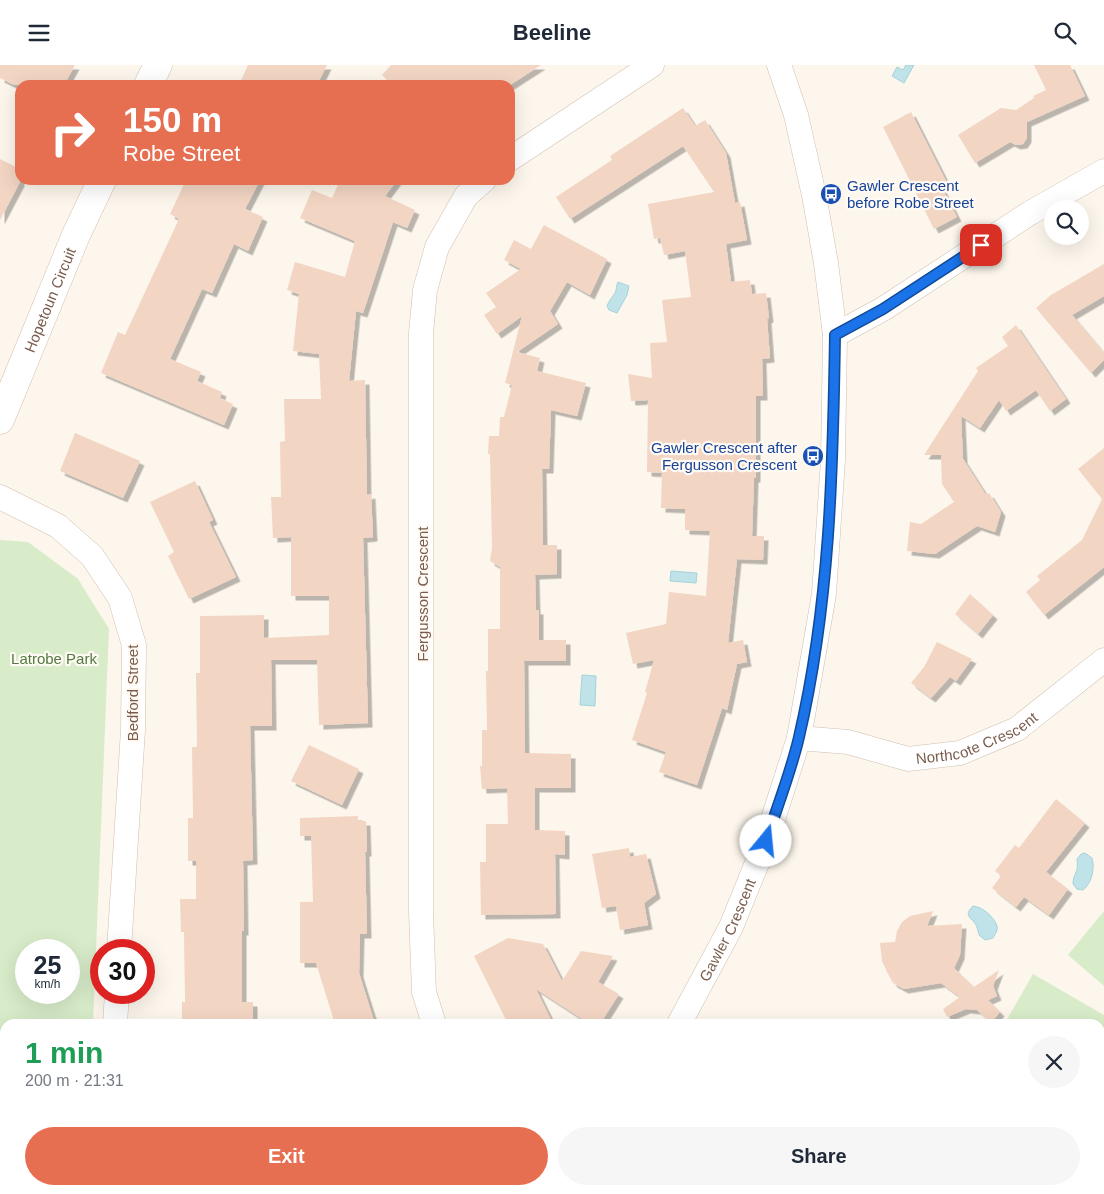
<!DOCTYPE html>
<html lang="en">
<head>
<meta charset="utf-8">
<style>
  :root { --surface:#fff; --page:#f6f6f7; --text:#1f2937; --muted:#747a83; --accent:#e76f51 }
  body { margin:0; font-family:Arial,sans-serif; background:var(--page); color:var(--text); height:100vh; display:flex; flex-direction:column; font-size:19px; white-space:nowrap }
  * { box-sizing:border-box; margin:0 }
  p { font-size:16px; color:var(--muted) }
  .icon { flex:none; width:28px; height:28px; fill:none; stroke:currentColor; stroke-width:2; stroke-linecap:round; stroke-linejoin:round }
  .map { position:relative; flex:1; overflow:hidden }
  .sheet { position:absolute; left:0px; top:954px; width:1105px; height:176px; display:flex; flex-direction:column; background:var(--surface); border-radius:15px 15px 0 0; box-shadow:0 5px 20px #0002 }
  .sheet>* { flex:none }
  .top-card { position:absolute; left:15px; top:15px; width:500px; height:105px; border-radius:15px; box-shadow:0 5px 20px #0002; background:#e76f51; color:#fff; overflow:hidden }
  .controls { position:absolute; left:1044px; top:135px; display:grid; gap:10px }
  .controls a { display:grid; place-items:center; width:45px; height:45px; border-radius:50%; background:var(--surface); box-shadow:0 5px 20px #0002; font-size:25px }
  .speed { position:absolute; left:15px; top:874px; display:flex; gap:10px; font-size:25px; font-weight:700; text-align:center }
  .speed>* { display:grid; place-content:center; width:65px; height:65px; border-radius:50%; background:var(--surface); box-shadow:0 5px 20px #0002; line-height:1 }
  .speed small { font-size:12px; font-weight:400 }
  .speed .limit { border:8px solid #d22; background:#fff; color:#111 }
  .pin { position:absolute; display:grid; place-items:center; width:42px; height:42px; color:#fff; margin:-21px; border-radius:10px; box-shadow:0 2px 8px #0006 }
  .me { position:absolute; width:55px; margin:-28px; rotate:17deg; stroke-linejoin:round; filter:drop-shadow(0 0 4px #0008) }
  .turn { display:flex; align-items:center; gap:18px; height:105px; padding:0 25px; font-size:22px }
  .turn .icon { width:65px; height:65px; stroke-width:2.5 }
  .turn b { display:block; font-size:35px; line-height:42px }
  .round { display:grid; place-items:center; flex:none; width:52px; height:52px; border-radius:26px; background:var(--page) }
  .head { display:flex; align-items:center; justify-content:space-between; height:85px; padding:0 25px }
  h1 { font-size:30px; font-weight:600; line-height:38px; color:#1e9e55 }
  .action { display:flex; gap:10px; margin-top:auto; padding:10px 25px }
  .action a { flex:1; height:58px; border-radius:30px; background:var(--accent); color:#fff; font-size:20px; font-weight:600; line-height:58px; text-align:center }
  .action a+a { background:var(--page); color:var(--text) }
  header { display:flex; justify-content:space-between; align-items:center; height:65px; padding:0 25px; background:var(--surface); font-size:22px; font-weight:600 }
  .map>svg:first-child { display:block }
  .green { fill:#d8ecc9; fill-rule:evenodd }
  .water { fill:#bfe3e8; stroke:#a5d3da }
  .building { fill:#f3d5c3; filter:url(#shadow) }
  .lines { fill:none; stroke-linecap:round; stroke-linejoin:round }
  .minor-casing { stroke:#d1beb0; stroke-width:25 }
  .secondary-casing { stroke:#d6c0b0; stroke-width:29 }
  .minor { stroke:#fff; stroke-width:24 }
  .secondary { stroke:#fff; stroke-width:28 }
  .route-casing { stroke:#114b97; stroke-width:12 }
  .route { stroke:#1a73e8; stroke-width:9 }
  .labels { text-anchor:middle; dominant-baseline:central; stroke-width:4.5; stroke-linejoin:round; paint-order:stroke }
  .transit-label { font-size:15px; fill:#164399; stroke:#fffaf3; text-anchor:start }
  .street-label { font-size:15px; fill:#7a5c4d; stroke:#fffaf3 }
  .park-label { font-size:15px; fill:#537a41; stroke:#fffaf3 }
</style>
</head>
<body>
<header><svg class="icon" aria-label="menu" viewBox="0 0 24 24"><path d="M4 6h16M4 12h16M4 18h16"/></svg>Beeline<svg class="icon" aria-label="search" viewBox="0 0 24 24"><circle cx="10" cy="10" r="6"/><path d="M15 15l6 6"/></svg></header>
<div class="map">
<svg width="1104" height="1129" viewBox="0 0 1104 1129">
  <defs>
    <filter id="shadow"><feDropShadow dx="4.5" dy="4.5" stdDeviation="0" flood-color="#0004"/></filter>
  </defs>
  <rect width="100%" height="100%" fill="#fdf6ec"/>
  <g class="green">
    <path d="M0,475L28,477L78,514L109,564L93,959H5V1125H86V1129H0ZM26,885H69V928H26Z"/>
    <path d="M1104,846V921L1068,890Z"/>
    <path d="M1033,909L1104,950V1015L1100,1012V959L1005,958Z"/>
  </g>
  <g class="water">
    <path d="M906,0H914L904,18L892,11L897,2L903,5Z"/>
    <path d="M618,217L629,221L627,230L617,248L609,245L607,241C609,235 612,233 615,228C617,224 616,221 618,217Z"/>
    <path d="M671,506L697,508L696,518L670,516Z"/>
    <path d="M582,610L596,611L595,641L580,640Z"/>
    <path d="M1085,788L1092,793C1095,803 1092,818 1083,825L1077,824L1073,819C1073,808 1079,809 1077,794L1081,789Z"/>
    <path d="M973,841C983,842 994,852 997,861C998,866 995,869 993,873L985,875L979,870C979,869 977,863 977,862C973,852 962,852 973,841Z"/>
  </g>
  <g class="building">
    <path d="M0,0H75L64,20H14L0,13Z"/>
    <path d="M248,0H327L317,20H239Z"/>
    <path d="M391,0H541L510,20H392L382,10Z"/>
    <path d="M1034,0H1070L1085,31L1027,57V73L1023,79L1016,80L1010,77L975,98L958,70L1001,43L1016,45L1034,33L1033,31L1046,25Z"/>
    <path d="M683,43L695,61L705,55L726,88L735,138L740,137L747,175L726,179L731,217L750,215L752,229L766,228L769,253L767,254L770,293L762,294L763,331H756V413H754L752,471H764L763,495L737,494L728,578L743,575L747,597L737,599L727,645L722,643L697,720L659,707L666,687L632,675L647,628L645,627L654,595L633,599L626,568L666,559L669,527L706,531L710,466L685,465V444L661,443L662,408L647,407L648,335L631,336L628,309L652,313L650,278L667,277L662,235L691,232L685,186L664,190L660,173L654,174L648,139L714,127L683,81L570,154L556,132L612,95L610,91Z"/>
    <path d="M911,47L947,118L941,121L957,152L934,164L883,62Z"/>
    <path d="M0,94L20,104V117L0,155Z"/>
    <path d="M186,115H260L245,144L263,152L248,186L234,179L212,228L202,224L170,294L201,307L197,316L222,327L220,333L233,339L224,360L101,308L118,267L125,270L179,154L170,149Z"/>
    <path d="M340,115H397L385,131L415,145L407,163L393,157L363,248L356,246L349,316L365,315L367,430L371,429L373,472L363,473L368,658L319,660L317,595H271L272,661H250L253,795L243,796L244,866H242V937H253V959H182V937H185L184,867H181L180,834H196V796H188V753H193L192,682H197L196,608H200V551L264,550V573L329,570V531H291V472L273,473L271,432H281L280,377L285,376L284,334H321L319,289L293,286L299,229L287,225L295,197L345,212L355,176L300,153L312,125L332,133Z"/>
    <path d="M544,160L607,194L590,230L567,217L550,246L558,259L517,287L540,293L537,306L586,318L577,351L551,345L549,404H542L543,480H557V509L535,510L536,545H539V575H566V596H524L525,688L571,689V723H535V765L565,766V790L555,789L556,849L481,850L480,797H486V759H508L507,723L482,724L480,701H482V665H487L486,606H488V564H500V502L490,496L492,483L490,389H488L489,371H499L500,352H504L512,320L505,318L522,251L497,269L484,250L496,242L486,228L521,204L504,195L514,175L531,184Z"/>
    <path d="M1104,199V231L1072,250L1104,288V295L1091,308L1036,243L1051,230Z"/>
    <path d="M1016,260L1066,334L1050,346L1036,325L1006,346L999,335L980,363L961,351L963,394L986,430L989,428L1001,447L995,467L977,461L935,489L907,486L910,457L921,459L954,437L942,419L941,390H924L978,306L976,303L1008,281L1002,272Z"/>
    <path d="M75,368L140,396L123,433L60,406Z"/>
    <path d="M1104,383V502L1044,550L1026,527L1040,515L1037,511L1082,475L1102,434L1078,404Z"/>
    <path d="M195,416L213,455L209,457L236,512L189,534L168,491L174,487L150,437Z"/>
    <path d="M970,529L993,550L978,569L955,549Z"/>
    <path d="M937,577L972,594L956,616L950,612L931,633L911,618L924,602Z"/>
    <path d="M309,680L359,704L342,740L291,716Z"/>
    <path d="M1056,734L1085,758L1046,807L1068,824L1049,850L1024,832L1016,842L992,823L1001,811L995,806L1015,780L1019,783Z"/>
    <path d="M358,751V756H366L367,787H365L367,869H360L359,908L375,959H335L316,898H300V837H313L311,771H300V753Z"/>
    <path d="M629,783L630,792L646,789L656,829L644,838L648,860L620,865L616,841L602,843L592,789Z"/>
    <path d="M933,846L927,861L962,859L960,890L954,903L974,922L999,905L993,921L997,931L988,935L1000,947L991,957L977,945L966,944L947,952L943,944L960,932L941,918L904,924L893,918L887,907L882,896L880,878L895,877L897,866L902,857L910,851Z"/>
    <path d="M508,873L543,879L562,916L581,886L613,891L598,917L619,929L600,959H590L536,924L553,959H508L474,891Z"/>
  </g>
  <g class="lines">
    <g class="minor-casing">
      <g id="minor">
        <path d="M510,94L652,0"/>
        <path d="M835,270L883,244L1030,148L1104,106"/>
        <path d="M0,432L58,461L92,491L120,533L134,580L133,665L119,885"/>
        <path id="s1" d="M799,673L848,677L908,694L960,688L1017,664L1104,595"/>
        <path d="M115,959L117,928"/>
        <path d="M434,959L424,927L421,847V268L425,225L437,182L466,131L484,115"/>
        <path id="s2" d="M679,959L731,862L766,776L799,673L824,529L833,395L835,270L826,198L814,130L796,50L779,0"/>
        <path d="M104,1129L105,1125"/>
        <path d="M571,1129L573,1125"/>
      </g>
    </g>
    <g class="secondary-casing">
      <g id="secondary">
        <path d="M148,20L158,0"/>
        <path id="s3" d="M0,355L76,170L102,115"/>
      </g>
    </g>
    <use href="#minor" class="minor"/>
    <use href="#secondary" class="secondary"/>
  </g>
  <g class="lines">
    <g class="route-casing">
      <path id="route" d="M766,776C777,742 791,707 799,672C830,539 833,405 835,270L883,244L981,180"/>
    </g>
    <use href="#route" class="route"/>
  </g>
  <defs>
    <g id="bus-disc" transform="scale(1.125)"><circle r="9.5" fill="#1a4fb4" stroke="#fffaf3"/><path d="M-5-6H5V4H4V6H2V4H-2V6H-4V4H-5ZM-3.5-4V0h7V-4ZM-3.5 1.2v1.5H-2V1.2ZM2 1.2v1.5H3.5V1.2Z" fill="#fff"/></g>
  </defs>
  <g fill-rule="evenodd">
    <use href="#bus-disc" x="831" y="129"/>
    <use href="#bus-disc" x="813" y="391"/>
  </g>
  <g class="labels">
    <g class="transit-label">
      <text x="847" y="120">Gawler Crescent<tspan x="847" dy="17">before Robe Street</tspan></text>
      <text x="797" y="382" text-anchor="end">Gawler Crescent after<tspan x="797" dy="17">Fergusson Crescent</tspan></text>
    </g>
    <g class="street-label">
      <text stroke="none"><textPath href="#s3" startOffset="130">Hopetoun Circuit</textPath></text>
      <text transform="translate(422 529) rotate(-90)">Fergusson Crescent</text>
      <text transform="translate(132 628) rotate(-90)">Bedford Street</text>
      <text stroke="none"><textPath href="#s1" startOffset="184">Northcote Crescent</textPath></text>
      <text stroke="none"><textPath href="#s2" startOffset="106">Gawler Crescent</textPath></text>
    </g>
    <g class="park-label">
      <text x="54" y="593">Latrobe Park</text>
    </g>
  </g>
</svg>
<div class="controls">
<a><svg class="icon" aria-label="search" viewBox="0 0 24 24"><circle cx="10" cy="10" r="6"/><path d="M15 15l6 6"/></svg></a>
</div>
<div class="speed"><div>25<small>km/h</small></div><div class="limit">30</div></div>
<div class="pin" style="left:981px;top:180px;background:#d93025"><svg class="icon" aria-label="arrive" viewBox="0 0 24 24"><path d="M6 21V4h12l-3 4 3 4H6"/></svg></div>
<svg class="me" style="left:766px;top:776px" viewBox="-20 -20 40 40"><circle r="19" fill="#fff"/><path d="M0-13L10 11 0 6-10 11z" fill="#1a73e8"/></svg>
<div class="top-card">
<div class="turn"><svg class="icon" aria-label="right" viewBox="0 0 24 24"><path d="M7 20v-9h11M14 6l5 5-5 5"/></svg><div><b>150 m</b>Robe Street</div></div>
</div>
<section class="sheet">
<div class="head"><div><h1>1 min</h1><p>200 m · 21:31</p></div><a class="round"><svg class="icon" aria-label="close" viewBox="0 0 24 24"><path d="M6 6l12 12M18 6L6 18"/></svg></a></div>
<div class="action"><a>Exit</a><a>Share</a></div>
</section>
</div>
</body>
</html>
